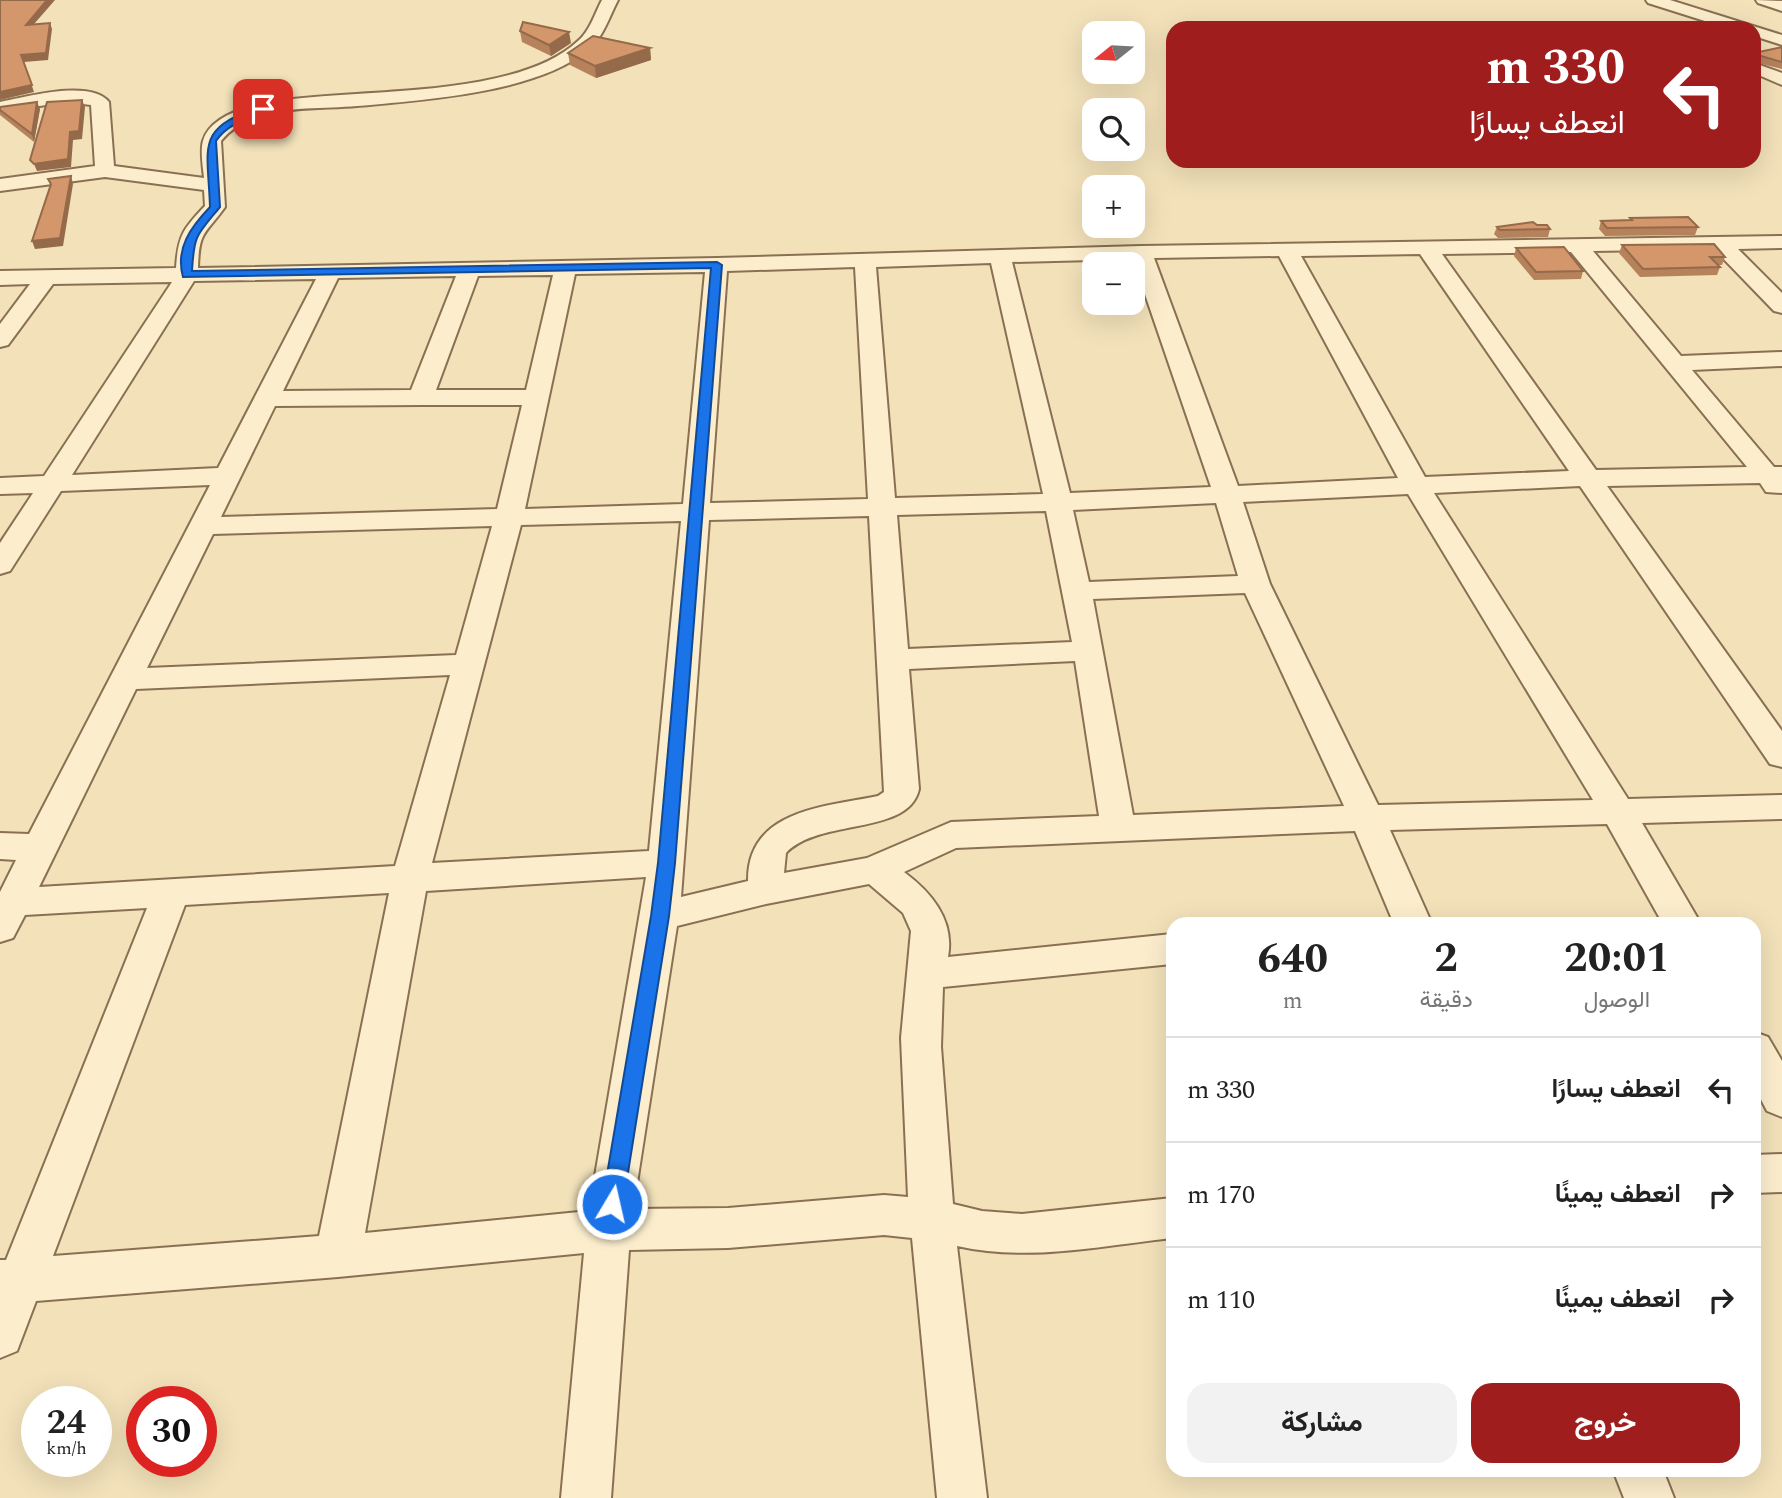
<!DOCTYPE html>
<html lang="ar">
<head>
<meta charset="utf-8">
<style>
  :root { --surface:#fff; --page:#f2f2f2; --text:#222; --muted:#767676; --line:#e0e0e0; --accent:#9f1d1d }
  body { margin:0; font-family:Spectral,Vazirmatn,serif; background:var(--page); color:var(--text); direction:rtl; height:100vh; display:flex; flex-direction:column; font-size:26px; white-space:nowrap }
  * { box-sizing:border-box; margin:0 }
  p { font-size:23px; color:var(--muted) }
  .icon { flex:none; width:38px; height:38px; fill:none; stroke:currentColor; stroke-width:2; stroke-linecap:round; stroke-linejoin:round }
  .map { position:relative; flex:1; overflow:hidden; direction:ltr }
  .side { position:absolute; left:1166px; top:917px; width:595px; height:560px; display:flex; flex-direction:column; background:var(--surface); border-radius:21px; box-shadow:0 7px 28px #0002; direction:rtl }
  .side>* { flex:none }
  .top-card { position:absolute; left:1166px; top:21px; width:595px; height:147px; border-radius:21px; box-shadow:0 7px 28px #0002; direction:rtl; background:#9f1d1d; color:#fff; overflow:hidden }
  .needle { width:46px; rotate:252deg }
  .tools { position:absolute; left:1082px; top:21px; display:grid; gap:14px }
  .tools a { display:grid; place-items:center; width:63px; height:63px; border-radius:14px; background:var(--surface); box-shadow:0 7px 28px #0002; font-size:35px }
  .speed { position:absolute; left:21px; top:1386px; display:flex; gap:14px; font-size:35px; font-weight:700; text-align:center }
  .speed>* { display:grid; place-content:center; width:91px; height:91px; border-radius:50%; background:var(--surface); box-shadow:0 7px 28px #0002; line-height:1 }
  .speed small { font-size:18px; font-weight:400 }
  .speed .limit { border:10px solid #d22; background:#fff; color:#111 }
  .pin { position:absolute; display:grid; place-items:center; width:60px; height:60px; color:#fff; margin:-30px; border-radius:14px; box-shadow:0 4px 10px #0006 }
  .me { position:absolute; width:77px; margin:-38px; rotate:9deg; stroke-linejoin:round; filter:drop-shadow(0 0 5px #0008) }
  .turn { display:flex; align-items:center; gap:24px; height:147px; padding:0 21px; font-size:32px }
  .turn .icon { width:91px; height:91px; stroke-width:2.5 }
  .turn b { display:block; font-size:49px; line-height:60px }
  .eta { display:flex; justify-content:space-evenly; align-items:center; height:119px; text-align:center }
  .eta b { font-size:42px; font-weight:700; line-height:49px }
  .action { display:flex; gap:14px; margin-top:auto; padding:14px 21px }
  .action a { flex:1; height:80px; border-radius:21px; background:var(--accent); color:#fff; font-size:28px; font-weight:700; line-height:80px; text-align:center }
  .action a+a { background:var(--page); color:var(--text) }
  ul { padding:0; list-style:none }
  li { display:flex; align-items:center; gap:21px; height:105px; padding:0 21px; border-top:2px solid var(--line) }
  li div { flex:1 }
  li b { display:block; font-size:26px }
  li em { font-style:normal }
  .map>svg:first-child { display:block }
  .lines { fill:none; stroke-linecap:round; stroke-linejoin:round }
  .minor-casing { stroke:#8a7052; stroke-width:4 }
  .minor { fill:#fceecd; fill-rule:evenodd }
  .wall { fill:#b6825c }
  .shaded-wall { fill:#946a4b }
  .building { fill:#d4976b; stroke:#946a4b; stroke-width:2 }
  .route { fill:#1a73e8; stroke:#114b97; stroke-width:2 }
</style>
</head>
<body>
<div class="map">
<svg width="1782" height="1498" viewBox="0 0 1782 1498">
  <rect width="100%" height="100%" fill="#f2e1b9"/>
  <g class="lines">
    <g class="minor-casing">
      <g id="minor">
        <path d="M602,0H618C609,17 603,38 588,50C536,93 423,100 357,106C313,110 252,103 221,141L225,207C205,235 199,230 198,268L717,258L1141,246L1782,236V248L1738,249L1782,293V313L1774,311L1714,249L1593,251L1681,356L1782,352V366L1692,370L1774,467H1782V493L1766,492L1760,483L1607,486L1782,731V767L1770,764L1580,486L1434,493L1628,799L1782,795V819L1642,823L1701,924H1663L1607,824L1390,830L1432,924H1394L1355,831L956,848L904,872C931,892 955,920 948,957L1172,934V964L943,987L941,1047L953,1204L982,1211L1022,1214L1172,1198V1238C1101,1246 1028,1262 957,1246L987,1498H937L912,1238L884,1235L728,1248L629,1250L611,1498H561L584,1253L338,1277L36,1301L17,1351L0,1358V1260H6L147,908L25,915L13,938L0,942V892L16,860L0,859V833L29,834L210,485L61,491L10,571L0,574V543L33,493L0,494V478L44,476L172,282L53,284L8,345L0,347V324L30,284L0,285V271L176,268C178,236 183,229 205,206L204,190L105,177L0,191V179L95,166L91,105L66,102L0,112V102C26,97 90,79 109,102L114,166L204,178C203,167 200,151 203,141C210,116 248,106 270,102C352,88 515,100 578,41C590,31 595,13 602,0ZM1571,252L1747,467L1596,470L1442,254ZM1420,254L1569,471L1425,477L1301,256ZM1279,256L1398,478L1238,486L1154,258ZM1133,259L1211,487L1070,493L1012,262ZM991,263L1043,494L895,498L876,267ZM855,267L868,499L710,503L727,271ZM705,272L683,504L525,509L575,274ZM553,275L526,390H436L478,276ZM456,276L411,390L283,391L338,278ZM316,279L218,468L72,475L194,281ZM422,405H522L497,509L221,517L275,406ZM1408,494L1593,800L1378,805L1270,584L1243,502ZM1216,503L1238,576L1089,582L1073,510ZM1046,511L1072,642L908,649L897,515ZM869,516L884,792L878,796C824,807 747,810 748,881L681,897L709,520ZM681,521L649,851L432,863L521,525ZM492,526L456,655L147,668L213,534ZM1245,593L1344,806L1133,815L1093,599ZM1075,661L1099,816L951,822L867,858L784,873L786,853C818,818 909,836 919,789L909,669ZM450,675L395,866L39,887L136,689ZM646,877L589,1211L365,1233L426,891ZM869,884L903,913L911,931L901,1038L908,1197L884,1195L728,1208L633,1209L677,926L766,904ZM389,893L319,1236L53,1256L185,905Z"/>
        <path d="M1646,0H1670L1782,35V45L1754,36V28H1727L1648,3Z"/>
        <path d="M1756,0L1782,1V11L1758,3Z"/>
        <path d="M1754,63L1782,73V85L1754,73Z"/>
        <path d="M1754,1032L1768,1037L1782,1061V1117L1767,1111L1754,1086Z"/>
        <path d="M1782,1154V1192L1754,1193V1155Z"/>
        <path d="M1613,1470H1663L1674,1498H1624Z"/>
      </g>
    </g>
    <use href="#minor" class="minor"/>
  </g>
  <g class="wall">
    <path d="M520,31L571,43L551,56L522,42Z"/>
    <path d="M1782,47V69L1754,62V53Z"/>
    <path d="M650,48L651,60L596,78L570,65L568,53Z"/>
    <path d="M0,107L40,109L34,142L0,115Z"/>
    <path d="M1630,218L1698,227L1695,235L1605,236L1599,229L1601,221H1629Z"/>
    <path d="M1537,225L1550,229L1548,237L1498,238L1494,234L1497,227Z"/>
    <path d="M1622,245L1725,257L1722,265H1718L1720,267L1717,275L1640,277L1619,253Z"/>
    <path d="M1516,248L1583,271L1581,279L1534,280L1514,256Z"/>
  </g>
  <g class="shaded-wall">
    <path d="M47,0H55L28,31L26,25Z"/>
    <path d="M50,23L52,29L48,60L24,62L34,92L0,100V92L21,55Z"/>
    <path d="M569,32L571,43L551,56L549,45Z"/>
    <path d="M650,48L651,60L596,78L595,66Z"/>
    <path d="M82,100L85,107L82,139L73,140L71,167L37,171L34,164L70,132Z"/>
    <path d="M37,102L40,109L34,142L32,134Z"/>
    <path d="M71,176L73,184L63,246L35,249L32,241Z"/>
  </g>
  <g class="building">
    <path d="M0,0H47L26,25L50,23L46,53L21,55L32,85L0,92Z"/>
    <path d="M523,22L569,32L549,45L520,31Z"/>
    <path d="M593,36L650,48L595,66L568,53Z"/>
    <path d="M1782,47V62L1754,54V53Z"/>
    <path d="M82,100L79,131L70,132L68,159L34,164L30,160L47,102Z"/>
    <path d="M37,102L32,134L0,110V107Z"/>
    <path d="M71,176L60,238L32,241L51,184L48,179Z"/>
    <path d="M1688,217L1698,227L1607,228L1601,221L1632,220L1630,218Z"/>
    <path d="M1533,222L1537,225H1547L1550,229L1500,230L1497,227Z"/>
    <path d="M1714,244L1725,257H1710L1720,267L1643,269L1622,245Z"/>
    <path d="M1564,247L1583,271L1536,272L1516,248Z"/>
  </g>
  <path class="route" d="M263,106L266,111C248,118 227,124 216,141L220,207C197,235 194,234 192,271L717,262L722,265L675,863L669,916L623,1204L620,1211L612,1214L605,1211L602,1204L651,916L658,863L711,268L183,277C175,248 191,227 210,207C208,145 194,128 263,106Z"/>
</svg>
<div class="tools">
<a><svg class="needle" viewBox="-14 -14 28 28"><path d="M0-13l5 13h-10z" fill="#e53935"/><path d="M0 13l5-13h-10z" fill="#767676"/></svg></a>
<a><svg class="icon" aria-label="search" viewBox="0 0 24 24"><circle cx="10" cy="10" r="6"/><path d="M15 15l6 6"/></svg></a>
<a>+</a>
<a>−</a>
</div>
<div class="speed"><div>24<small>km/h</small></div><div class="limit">30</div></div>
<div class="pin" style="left:263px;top:109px;background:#d93025"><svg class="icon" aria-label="arrive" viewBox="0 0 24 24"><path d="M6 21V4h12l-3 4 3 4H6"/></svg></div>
<svg class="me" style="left:612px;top:1204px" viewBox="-20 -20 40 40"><circle r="17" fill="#1a73e8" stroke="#fff" stroke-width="3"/><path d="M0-11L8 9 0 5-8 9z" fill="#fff"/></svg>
<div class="top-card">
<div class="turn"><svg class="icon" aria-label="left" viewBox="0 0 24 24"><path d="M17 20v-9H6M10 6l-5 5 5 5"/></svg><div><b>330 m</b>انعطف يسارًا</div></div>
</div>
<section class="side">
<div class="eta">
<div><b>20:01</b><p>الوصول</p></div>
<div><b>2</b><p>دقيقة</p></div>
<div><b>640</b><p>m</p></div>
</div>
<ul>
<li><svg class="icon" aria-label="left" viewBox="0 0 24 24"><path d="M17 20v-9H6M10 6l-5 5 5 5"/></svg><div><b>انعطف يسارًا</b></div><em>330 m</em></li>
<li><svg class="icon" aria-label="right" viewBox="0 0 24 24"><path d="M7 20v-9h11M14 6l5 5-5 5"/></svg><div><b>انعطف يمينًا</b></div><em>170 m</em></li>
<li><svg class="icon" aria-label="right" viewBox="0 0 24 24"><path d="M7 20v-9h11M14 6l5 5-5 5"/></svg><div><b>انعطف يمينًا</b></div><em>110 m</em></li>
</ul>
<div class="action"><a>خروج</a><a>مشاركة</a></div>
</section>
</div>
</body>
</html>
